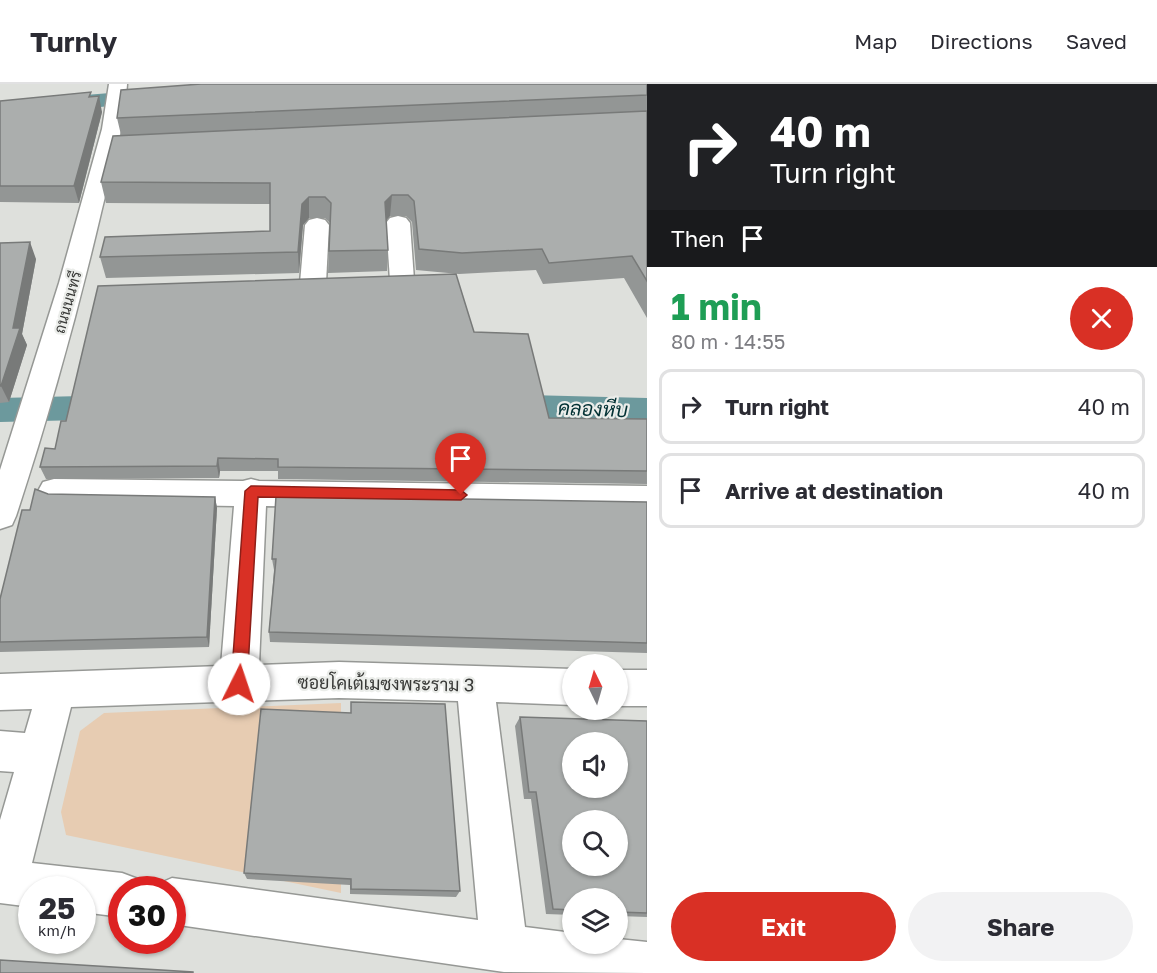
<!DOCTYPE html>
<html lang="en">
<head>
<meta charset="utf-8">
<style>
  :root { --surface:#fff; --page:#f2f2f3; --text:#2b2b33; --muted:#7c7c81; --line:#e1e1e2; --accent:#d93025 }
  body { margin:0; font-family:"Golos Text",Sarabun,sans-serif; background:var(--page); color:var(--text); height:100vh; display:flex; flex-direction:column; font-size:22px; white-space:nowrap }
  * { box-sizing:border-box; margin:0 }
  p { font-size:20px; color:var(--muted) }
  .icon { flex:none; width:33px; height:33px; fill:none; stroke:currentColor; stroke-width:2; stroke-linecap:round; stroke-linejoin:round }
  .map { position:relative; flex:1; overflow:hidden }
  .details { display:flex; flex-direction:column; background:var(--surface); width:510px }
  .details>* { flex:none }
  .top-card { background:#202124; color:#fff; overflow:hidden }
  .needle { width:39px; rotate:355deg }
  .buttons { position:absolute; left:562px; top:570px; display:grid; gap:12px }
  .buttons a { display:grid; place-items:center; width:66px; height:66px; border-radius:50%; background:var(--surface); box-shadow:0 2px 4px #0004; font-size:30px }
  .speed { position:absolute; left:18px; top:792px; display:flex; gap:12px; font-size:30px; font-weight:700; text-align:center }
  .speed>* { display:grid; place-content:center; width:78px; height:78px; border-radius:50%; background:var(--surface); box-shadow:0 2px 4px #0004; line-height:1 }
  .speed small { font-size:15px; font-weight:400 }
  .speed .limit { border:9px solid #d22; background:#fff; color:#111 }
  .pin { position:absolute; display:grid; place-items:center; width:51px; height:51px; color:#fff; margin:-62px -26px; border-radius:50% 50% 50% 0; rotate:-45deg; box-shadow:0 0 6px #0007 }
  .pin .icon { rotate:45deg }
  .me { position:absolute; width:66px; margin:-33px; rotate:4deg; stroke-linejoin:round; filter:drop-shadow(0 0 4px #0008) }
  .turn { display:flex; align-items:center; gap:21px; height:126px; padding:0 24px; font-size:27px }
  .turn .icon { width:78px; height:78px; stroke-width:2.5 }
  .turn b { display:block; font-size:42px; line-height:51px }
  .then { display:flex; align-items:center; height:57px; padding:0 24px; background:#0003; gap:12px; font-size:22px }
  .round { display:grid; place-items:center; flex:none; width:63px; height:63px; border-radius:32px; background:var(--page) }
  .headline { display:flex; align-items:center; justify-content:space-between; height:102px; padding:0 24px }
  h1 { font-size:36px; font-weight:700; line-height:45px; color:#1e9e55 }
  .action { display:flex; gap:12px; margin-top:auto; padding:12px 24px }
  .action a { flex:1; height:69px; border-radius:36px; background:var(--accent); color:#fff; font-size:24px; font-weight:700; line-height:69px; text-align:center }
  .action a+a { background:var(--page); color:var(--text) }
  ul { padding:0; list-style:none }
  li { display:flex; align-items:center; gap:18px; height:75px; margin:0 12px 9px; padding:0 12px; border:3px solid var(--line); border-radius:12px }
  li div { flex:1 }
  li b { display:block; font-size:22px }
  li em { font-style:normal }
  header { display:flex; align-items:center; gap:36px; box-sizing:border-box; height:84px; padding:0 30px; background:var(--surface); border-bottom:2px solid var(--line) }
  header strong { font-size:28px }
  nav { display:flex; gap:33px; margin-inline-start:auto; font-size:21px }
  main { display:flex; flex:1; min-height:0 }
  .map>svg:first-child { display:block }
  .green { fill:#e7ccb2 }
  .lines { fill:none; stroke-linecap:round; stroke-linejoin:round }
  .canal { fill:#6c999d; fill-rule:evenodd }
  .minor-casing { stroke:#969895; stroke-width:3 }
  .minor { fill:#fff; fill-rule:evenodd }
  .wall { fill:#939695 }
  .shaded-wall { fill:#787a79 }
  .building { fill:#abaead; stroke:#787a79; stroke-width:1.5; fill-rule:evenodd }
  .route { fill:#d93025; stroke:#8d1f18; stroke-width:1.5 }
  .labels { text-anchor:middle; dominant-baseline:central; stroke-width:4.5; stroke-linejoin:round; paint-order:stroke }
  .far-street-label { font-size:15px; fill:#383937; stroke:#ebedea }
  .street-label { font-size:18px; fill:#383937; stroke:#ebedea }
  .water-label { font-size:20px; font-style:italic; fill:#023134; stroke:#ebedea }
</style>
</head>
<body>
<header>
<strong>Turnly</strong>
<nav><a>Map</a><a>Directions</a><a>Saved</a></nav>
</header>
<main>
<div class="map">
<svg width="647" height="889" viewBox="0 0 647 889">
  <rect width="100%" height="100%" fill="#dee0dc"/>
  <path class="green" d="M341,619V809L66,751L61,728L80,647L104,629Z"/>
  <g class="lines">
    <g class="canal">
      <path d="M159,5L167,7L170,12L167,17L0,32V18Z"/>
      <path d="M493,310L647,314V338L493,334L481,331L476,322L481,313Z"/>
      <path d="M123,311L135,314L140,323L135,332L123,335L0,338V314Z"/>
    </g>
    <g class="minor-casing">
      <g id="minor">
        <path d="M109,0H127C125,44 111,86 101,129C77,231 49,332 16,432L12,441L0,445V386L59,199L102,45Z"/>
        <path d="M398,132L406,134L410,139L414,196L411,201L402,204L393,201L390,196L386,139L390,134Z"/>
        <path d="M317,134L325,136L329,141L326,199L322,204L313,207L304,204L300,199L305,141L309,136Z"/>
        <path d="M54,395L243,397L251,395L259,397L647,402V428L266,422L259,581L339,578L573,585V621L496,618L525,843L573,849V860H618V855L647,858V889L504,888L172,840V806H154L156,801L172,794L478,836L458,617L339,614L71,623L32,779L122,789L138,795L142,806H122V833L82,828V806H32V823L0,819V736L14,688L0,687V647L25,649L32,625L0,626V590L221,582L234,422L54,419L43,416L38,407L43,398Z"/>
        <rect x="618" y="586" width="29" height="36"/>
      </g>
    </g>
    <use href="#minor" class="minor"/>
  </g>
  <g class="wall">
    <path d="M647,0V234L624,194L543,200L536,186L459,190L416,186L412,138L406,132H390L386,136L388,166L387,187L328,189L330,139L325,134H309L303,141L299,189L106,194L100,173L270,147V120L106,119L101,98L121,51L117,34Z"/>
    <path d="M92,13L102,28L79,119L0,118V17Z"/>
    <path d="M0,159L36,175L22,250L27,261L9,318L0,319Z"/>
    <path d="M474,248L549,334L647,335V400L278,395V387H220L219,394L46,395L40,383L55,365L66,337Z"/>
    <path d="M48,410L215,413L217,424L209,563L0,568V515L30,426Z"/>
    <path d="M647,418V569L270,558L269,548L274,486L272,475Z"/>
    <path d="M351,618L460,807L456,813L350,810V801L247,795L244,789L351,629Z"/>
    <path d="M520,633L647,637V833L618,832V814H573V831L546,830L531,715H524L515,642Z"/>
  </g>
  <g class="shaded-wall">
    <path d="M99,12L102,28L79,119L74,102Z"/>
    <path d="M392,111L390,132L384,139L385,118Z"/>
    <path d="M309,113V134L303,141L299,189L298,168L302,120Z"/>
    <path d="M30,158L36,175L22,250L27,261L9,318L1,302Z"/>
    <path d="M218,374L220,387L219,394L217,382Z"/>
    <path d="M215,413L217,424L209,563L207,553Z"/>
  </g>
  <g class="building">
    <path d="M201,0H647V11L117,34L121,6Z"/>
    <path d="M91,8L89,13L99,12L74,102H0V17Z"/>
    <path d="M647,27V197L632,172L549,179L542,165L462,169L419,165L414,117L408,111H392L385,118L388,166L329,167L331,119L325,113H309L302,120L298,168L100,173L105,153L270,147V99L101,98L113,52Z"/>
    <path d="M30,158L13,244H20L1,302H0V159Z"/>
    <path d="M456,190L474,248L528,250L549,334L647,335V387L278,383V375L218,374L217,382L40,383L45,364L55,365L61,337H66L98,202Z"/>
    <path d="M35,405L48,410L215,413L207,553L0,558V515L22,426H30Z"/>
    <path d="M276,412L647,418V559L269,548L276,475H272Z"/>
    <path d="M351,618L445,620L460,807L351,805V795L244,789L261,625L351,629Z"/>
    <path d="M520,633L647,637V829L618,828V814H573V826L553,825L536,708H529ZM573,658H618V704H573ZM573,736H618V782H573Z"/>
    <path d="M0,876L193,888V889H0Z"/>
  </g>
  <path class="route" d="M251,402L461,406L467,411L461,416L258,413L247,600L245,605L239,607L234,605L231,600L245,407Z"/>
  <g class="labels">
    <g class="far-street-label">
      <text transform="translate(67 218) rotate(-74)">ถนนนนทรี</text>
    </g>
    <g class="street-label">
      <text transform="translate(386 599) rotate(1)">ซอยโคเต้เมซงพระราม 3</text>
    </g>
    <g class="water-label">
      <text transform="translate(593 324) rotate(2)">คลองหีบ</text>
    </g>
  </g>
</svg>
<div class="buttons">
<a><svg class="needle" viewBox="-14 -14 28 28"><path d="M0-13l5 13h-10z" fill="#e53935"/><path d="M0 13l5-13h-10z" fill="#7c7c81"/></svg></a>
<a><svg class="icon" aria-label="sound" viewBox="0 0 24 24"><path d="M4 9h4l5-4v14l-5-4H4zM17 9q2 3 0 6"/></svg></a>
<a><svg class="icon" aria-label="search" viewBox="0 0 24 24"><circle cx="10" cy="10" r="6"/><path d="M15 15l6 6"/></svg></a>
<a><svg class="icon" aria-label="layers" viewBox="0 0 24 24"><path d="M12 4l9 5-9 5-9-5zM3 14l9 5 9-5"/></svg></a>
</div>
<div class="speed"><div>25<small>km/h</small></div><div class="limit">30</div></div>
<div class="pin" style="left:461px;top:411px;background:#d93025"><svg class="icon" aria-label="arrive" viewBox="0 0 24 24"><path d="M6 21V4h12l-3 4 3 4H6"/></svg></div>
<svg class="me" style="left:239px;top:600px" viewBox="-20 -20 40 40"><circle r="19" fill="#fff"/><path d="M0-13L10 11 0 6-10 11z" fill="#d93025"/></svg>
</div>
<section class="details">
<div class="top-card">
<div class="turn"><svg class="icon" aria-label="right" viewBox="0 0 24 24"><path d="M7 20v-9h11M14 6l5 5-5 5"/></svg><div><b>40 m</b>Turn right</div></div>
<div class="then">Then<svg class="icon" aria-label="arrive" viewBox="0 0 24 24"><path d="M6 21V4h12l-3 4 3 4H6"/></svg></div>
</div>
<div class="headline"><div><h1>1 min</h1><p>80 m · 14:55</p></div><a class="round" style="background:#d93025;color:#fff"><svg class="icon" aria-label="close" viewBox="0 0 24 24"><path d="M6 6l12 12M18 6L6 18"/></svg></a></div>
<ul>
<li><svg class="icon" aria-label="right" viewBox="0 0 24 24"><path d="M7 20v-9h11M14 6l5 5-5 5"/></svg><div><b>Turn right</b></div><em>40 m</em></li>
<li><svg class="icon" aria-label="arrive" viewBox="0 0 24 24"><path d="M6 21V4h12l-3 4 3 4H6"/></svg><div><b>Arrive at destination</b></div><em>40 m</em></li>
</ul>
<div class="action"><a>Exit</a><a>Share</a></div>
</section>
</main>
</body>
</html>
